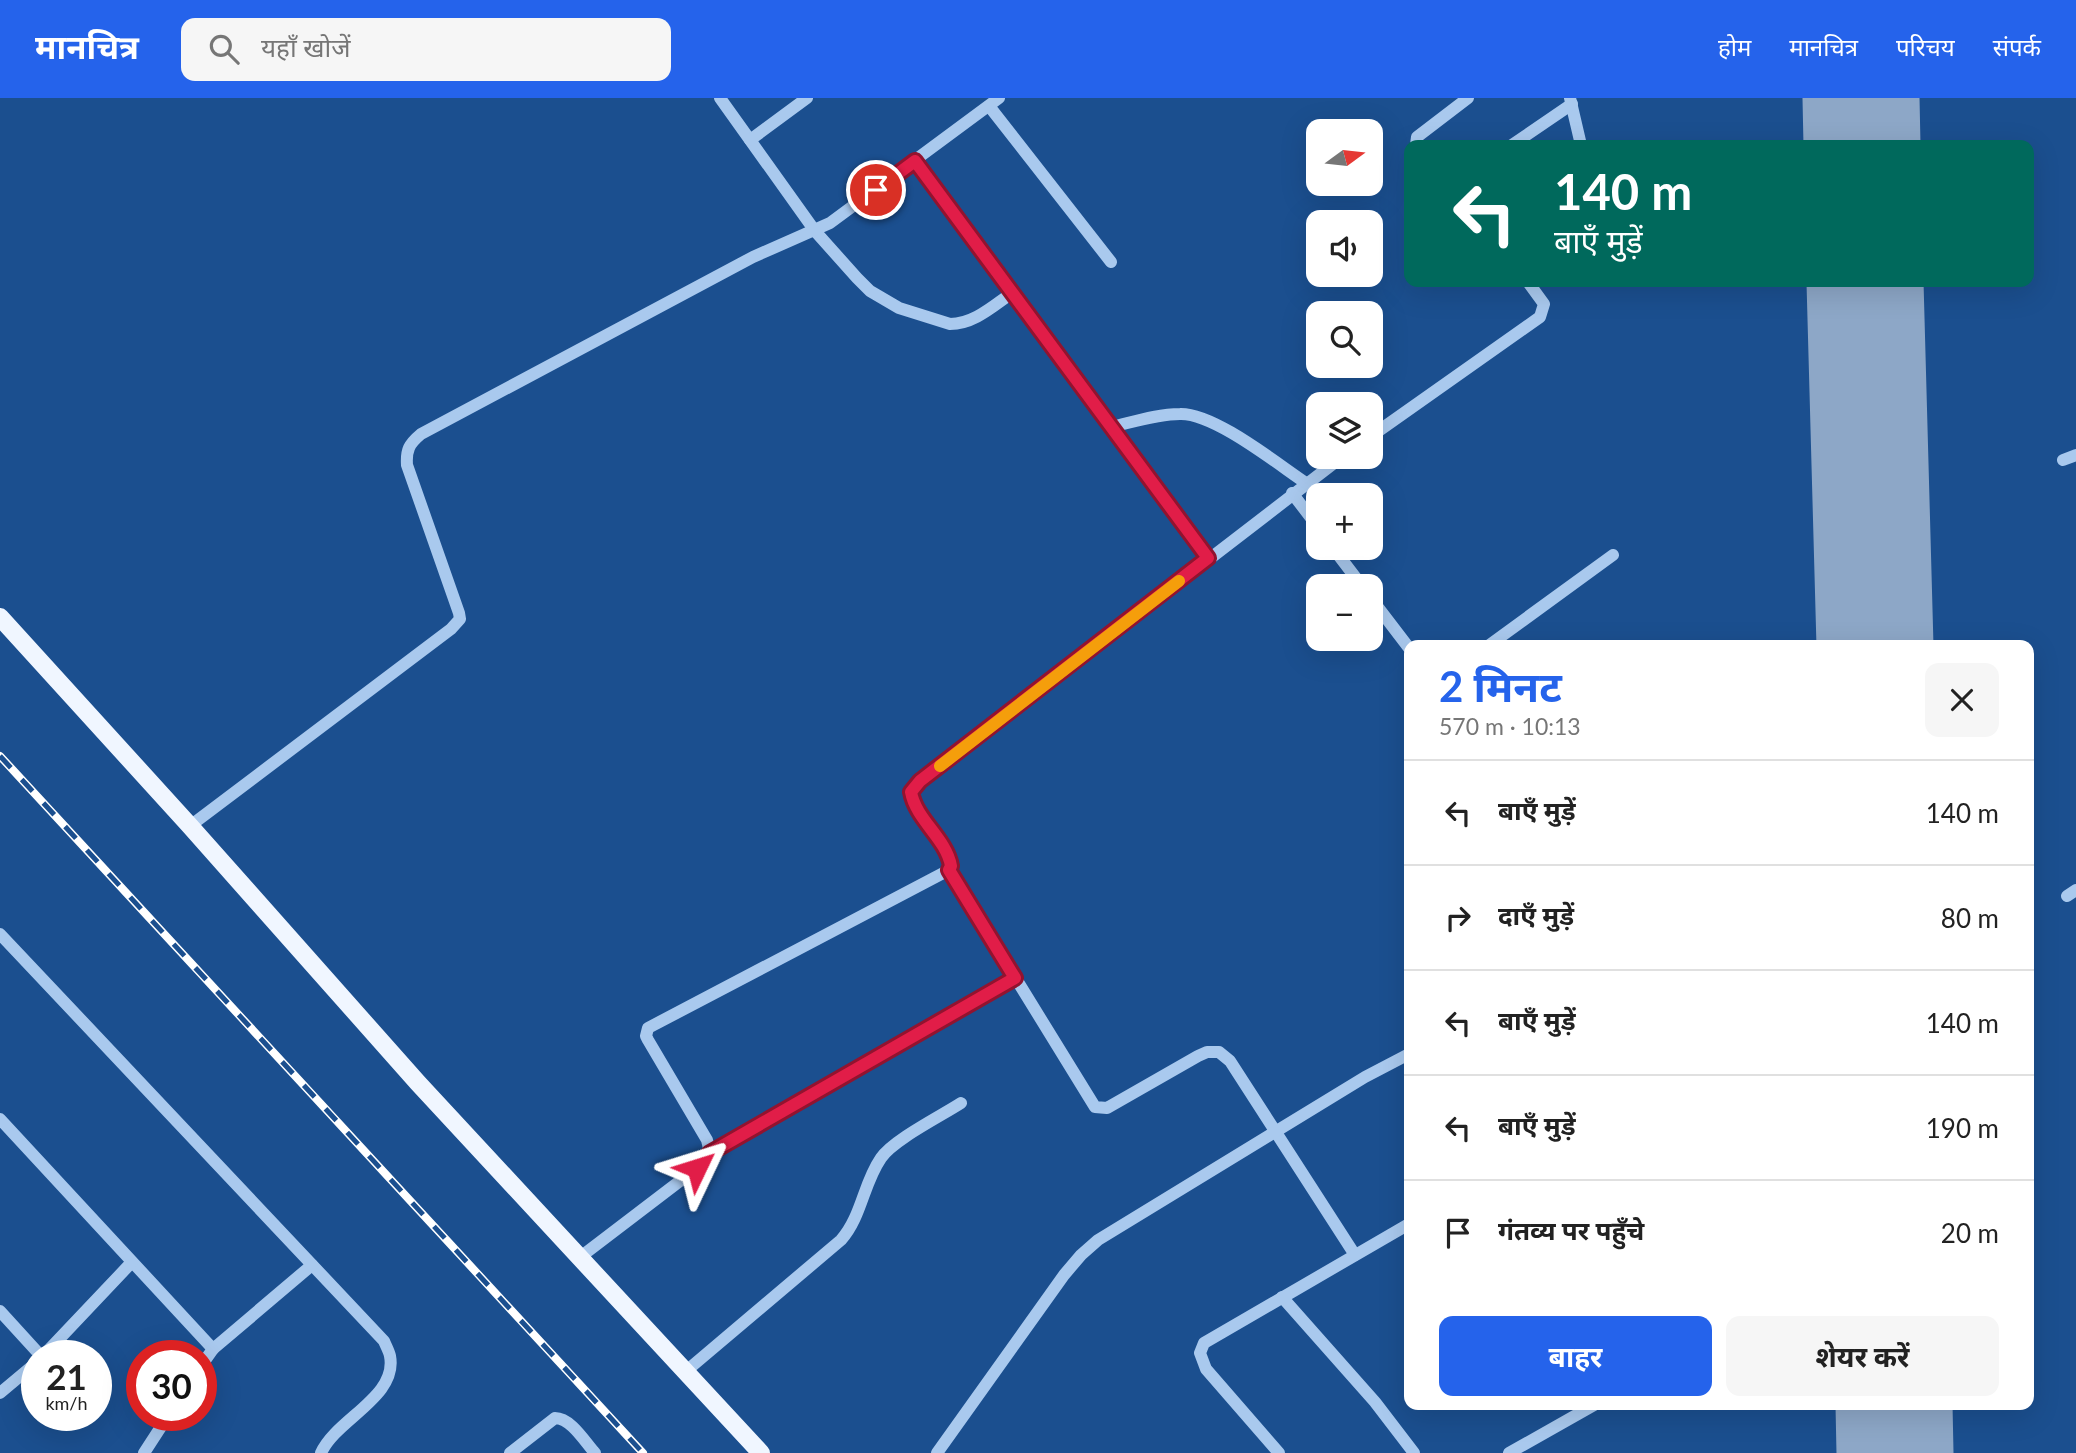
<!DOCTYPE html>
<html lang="hi">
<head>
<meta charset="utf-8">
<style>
  :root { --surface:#fff; --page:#f6f6f6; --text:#222; --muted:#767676; --line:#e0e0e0; --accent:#2563eb }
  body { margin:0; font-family:Lato,"Noto Sans Devanagari",sans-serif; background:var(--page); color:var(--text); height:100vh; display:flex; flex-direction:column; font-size:26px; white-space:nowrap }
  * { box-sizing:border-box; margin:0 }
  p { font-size:23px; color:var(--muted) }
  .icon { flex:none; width:38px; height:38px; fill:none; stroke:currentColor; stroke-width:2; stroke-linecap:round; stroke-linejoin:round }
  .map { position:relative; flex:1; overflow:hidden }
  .drawer { position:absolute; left:1404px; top:542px; width:630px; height:770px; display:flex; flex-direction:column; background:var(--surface); border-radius:14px; box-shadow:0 7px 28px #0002 }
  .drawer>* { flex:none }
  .banner { position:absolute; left:1404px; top:42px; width:630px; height:147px; border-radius:14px; box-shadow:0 7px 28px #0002; background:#00695c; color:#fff; overflow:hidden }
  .needle { width:46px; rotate:75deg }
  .buttons { position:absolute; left:1306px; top:21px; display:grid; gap:14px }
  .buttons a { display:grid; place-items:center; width:77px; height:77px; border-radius:14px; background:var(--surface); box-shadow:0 7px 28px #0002; font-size:35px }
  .speed { position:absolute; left:21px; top:1242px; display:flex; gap:14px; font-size:35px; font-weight:700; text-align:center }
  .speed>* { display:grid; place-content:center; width:91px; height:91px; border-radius:50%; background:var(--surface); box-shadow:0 7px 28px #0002; line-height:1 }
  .speed small { font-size:18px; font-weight:400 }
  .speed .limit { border:10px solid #d22; background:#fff; color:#111 }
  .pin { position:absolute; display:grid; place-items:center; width:60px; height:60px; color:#fff; margin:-30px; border:4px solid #fff; border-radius:50%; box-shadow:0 2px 7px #0007 }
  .me { position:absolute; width:77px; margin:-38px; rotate:49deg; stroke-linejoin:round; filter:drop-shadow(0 0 5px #0008) }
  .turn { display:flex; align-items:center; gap:24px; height:147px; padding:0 35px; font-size:32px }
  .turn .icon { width:91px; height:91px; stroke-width:2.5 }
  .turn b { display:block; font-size:49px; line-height:60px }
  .round { display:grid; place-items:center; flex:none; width:74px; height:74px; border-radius:14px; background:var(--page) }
  .head { display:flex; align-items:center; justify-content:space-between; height:119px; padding:0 35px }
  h1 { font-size:42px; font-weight:700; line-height:52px; color:var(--accent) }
  .button { display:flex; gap:14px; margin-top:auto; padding:14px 35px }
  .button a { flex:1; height:80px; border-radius:14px; background:var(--accent); color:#fff; font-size:28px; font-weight:700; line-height:80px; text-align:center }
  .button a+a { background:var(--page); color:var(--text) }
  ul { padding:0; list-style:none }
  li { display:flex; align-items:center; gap:21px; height:105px; padding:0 35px; border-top:2px solid var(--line) }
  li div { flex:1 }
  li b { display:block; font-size:26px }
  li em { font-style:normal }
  header { display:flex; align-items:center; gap:42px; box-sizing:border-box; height:98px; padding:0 35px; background:var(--accent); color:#fff }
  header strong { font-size:33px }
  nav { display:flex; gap:38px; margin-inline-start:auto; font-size:24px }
  .search { width:490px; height:63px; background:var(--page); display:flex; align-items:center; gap:18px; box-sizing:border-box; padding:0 24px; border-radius:14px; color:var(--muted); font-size:26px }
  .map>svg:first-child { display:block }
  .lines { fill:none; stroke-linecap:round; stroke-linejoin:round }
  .runway { stroke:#8da7c7; stroke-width:117 }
  .minor { stroke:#a9c9ee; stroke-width:12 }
  .major { stroke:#f0f6ff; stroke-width:18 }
  .rail-casing { stroke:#fff; stroke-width:8 }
  .rail { stroke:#1b4f8f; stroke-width:5; stroke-dasharray:16; stroke-linecap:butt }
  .route-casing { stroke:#92132f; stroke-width:18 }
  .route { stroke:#e11d48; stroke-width:12 }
  .slow { stroke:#f59e0b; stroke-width:12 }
</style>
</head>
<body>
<header>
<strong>मानचित्र</strong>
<div class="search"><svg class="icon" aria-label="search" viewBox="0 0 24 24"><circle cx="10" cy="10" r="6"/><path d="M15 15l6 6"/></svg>यहाँ खोजें</div>
<nav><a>होम</a><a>मानचित्र</a><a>परिचय</a><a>संपर्क</a></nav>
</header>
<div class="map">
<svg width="2076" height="1355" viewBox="0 0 2076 1355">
  <rect width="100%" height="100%" fill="#1b4f8f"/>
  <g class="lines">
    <g class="runway">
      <path d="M1861,0L1862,47"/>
      <path d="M1865,184L1875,548"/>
      <path d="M1894,1307L1895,1355"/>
    </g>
    <g class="minor">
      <path d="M720,0L815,133L857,180L870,193L899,210L950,226C974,226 993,208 1012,195"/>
      <path d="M1570,0L1581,47"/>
      <path d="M989,8L1111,164"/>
      <path d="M750,42L807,0"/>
      <path d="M1416,47L1417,39L1468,0"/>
      <path d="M1512,47L1572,6"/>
      <path d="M915,63L1208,460"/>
      <path d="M1111,329C1133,324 1157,316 1180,316C1214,315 1276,365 1306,385"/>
      <path d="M1370,339L1540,219L1544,206L1528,184"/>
      <path d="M2063,362L2076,357"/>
      <path d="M1292,395L1318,429"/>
      <path d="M1333,450L1362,488"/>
      <path d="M1370,499L1409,550"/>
      <path d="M1488,548L1613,457"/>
      <path d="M190,728L451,531L460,521L459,515L407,367C406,352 409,346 421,336L753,159L830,125L999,0"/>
      <path d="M949,772L1095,1009L1107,1010L1198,958L1207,954H1219L1230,963L1355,1157"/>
      <path d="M2067,798L2076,792"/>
      <path d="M0,836L384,1243C386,1248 389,1253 390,1258C398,1299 336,1321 321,1355"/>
      <path d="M0,1021L213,1251"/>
      <path d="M710,1055L1015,880"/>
      <path d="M579,1160L697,1070L710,1055L707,1042L648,942L646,938L648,930L949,772L951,768C946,740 916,722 911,694L914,688L1342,359"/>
      <path d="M1282,1199L1375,1304L1414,1355"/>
      <path d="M0,1213L41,1258"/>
      <path d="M43,1258L132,1164"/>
      <path d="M201,1268L213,1251L312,1167"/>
      <path d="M685,1274L841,1142C862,1118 863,1086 881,1060C893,1042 941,1018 961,1005"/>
      <path d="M0,1295L37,1264"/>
      <path d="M144,1355L168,1318"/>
      <path d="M510,1355L555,1320C571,1320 585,1344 595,1355"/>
      <path d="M937,1355L1064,1177L1081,1157L1098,1142L1365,979L1409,956"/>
      <path d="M1279,1355L1206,1271L1200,1255L1204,1245L1409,1126"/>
      <path d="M1509,1355L1594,1307"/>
    </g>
    <path class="major" d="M0,519L190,728L418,985L761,1355"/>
    <g class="rail-casing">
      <path id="rail" d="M0,658L643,1355"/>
    </g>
    <use href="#rail" class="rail"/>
  </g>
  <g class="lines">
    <g class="route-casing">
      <path id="route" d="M697,1070L710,1055L1015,880L949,772L951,768C946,740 916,722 911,694L920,683L1208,460L915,63L876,92"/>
    </g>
    <use href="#route" class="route"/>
    <path class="slow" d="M940,668L1179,483"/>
  </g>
</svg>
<div class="buttons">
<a><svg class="needle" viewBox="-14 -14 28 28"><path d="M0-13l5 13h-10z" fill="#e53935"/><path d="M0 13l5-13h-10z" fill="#767676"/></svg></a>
<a><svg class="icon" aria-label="sound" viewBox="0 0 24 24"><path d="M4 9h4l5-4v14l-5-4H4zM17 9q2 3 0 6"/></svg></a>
<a><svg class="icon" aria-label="search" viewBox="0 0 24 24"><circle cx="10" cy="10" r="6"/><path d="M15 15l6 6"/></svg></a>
<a><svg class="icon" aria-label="layers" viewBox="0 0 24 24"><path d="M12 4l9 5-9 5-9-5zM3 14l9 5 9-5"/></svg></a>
<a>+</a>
<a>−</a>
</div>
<div class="speed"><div>21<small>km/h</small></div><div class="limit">30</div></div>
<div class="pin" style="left:876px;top:92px;background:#d93025"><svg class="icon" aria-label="arrive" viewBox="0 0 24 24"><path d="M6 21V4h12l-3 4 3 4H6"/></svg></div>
<svg class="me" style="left:697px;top:1070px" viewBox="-20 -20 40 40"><path d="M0-17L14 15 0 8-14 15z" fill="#e11d48" stroke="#fff" stroke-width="4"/></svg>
<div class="banner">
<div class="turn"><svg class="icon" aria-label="left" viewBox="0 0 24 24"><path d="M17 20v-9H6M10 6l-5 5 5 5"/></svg><div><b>140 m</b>बाएँ मुड़ें</div></div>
</div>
<section class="drawer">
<div class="head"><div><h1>2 मिनट</h1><p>570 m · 10:13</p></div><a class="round"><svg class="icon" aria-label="close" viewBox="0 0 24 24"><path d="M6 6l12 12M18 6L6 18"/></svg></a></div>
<ul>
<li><svg class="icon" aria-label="left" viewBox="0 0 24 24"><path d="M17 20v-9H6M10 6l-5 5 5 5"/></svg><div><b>बाएँ मुड़ें</b></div><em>140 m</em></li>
<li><svg class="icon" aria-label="right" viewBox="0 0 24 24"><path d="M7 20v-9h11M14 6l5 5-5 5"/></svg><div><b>दाएँ मुड़ें</b></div><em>80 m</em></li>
<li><svg class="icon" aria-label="left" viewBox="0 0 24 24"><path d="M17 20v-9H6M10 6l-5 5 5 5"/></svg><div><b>बाएँ मुड़ें</b></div><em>140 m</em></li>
<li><svg class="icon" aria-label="left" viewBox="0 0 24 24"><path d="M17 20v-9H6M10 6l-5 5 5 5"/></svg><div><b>बाएँ मुड़ें</b></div><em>190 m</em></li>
<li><svg class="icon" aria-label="arrive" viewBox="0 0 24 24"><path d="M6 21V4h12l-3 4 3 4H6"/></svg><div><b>गंतव्य पर पहुँचे</b></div><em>20 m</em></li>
</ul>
<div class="button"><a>बाहर</a><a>शेयर करें</a></div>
</section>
</div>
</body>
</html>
